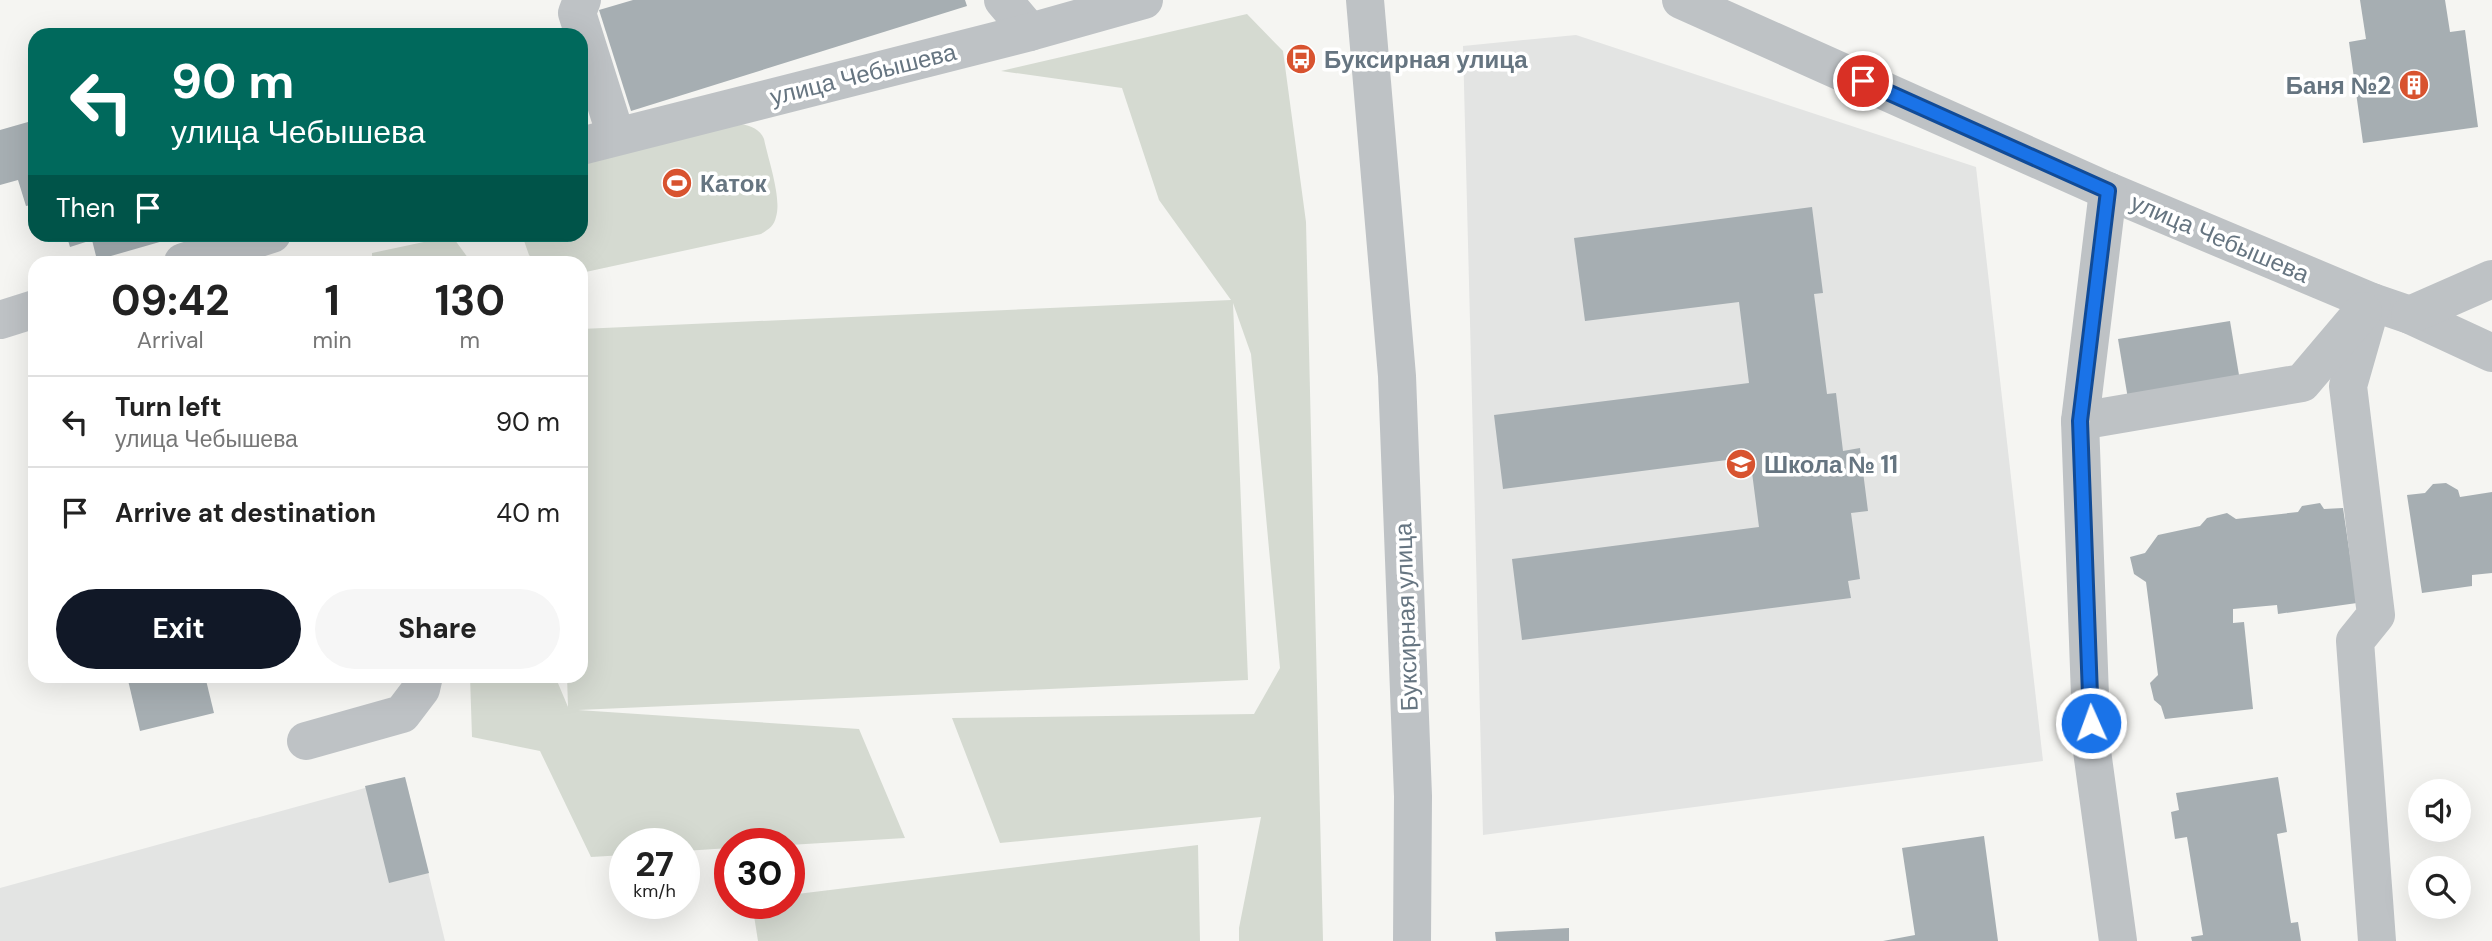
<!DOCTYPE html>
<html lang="en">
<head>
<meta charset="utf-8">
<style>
  :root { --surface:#fff; --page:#f6f6f6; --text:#222; --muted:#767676; --line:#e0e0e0; --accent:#111827 }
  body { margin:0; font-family:"DM Sans",sans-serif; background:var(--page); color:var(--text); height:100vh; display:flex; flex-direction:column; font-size:26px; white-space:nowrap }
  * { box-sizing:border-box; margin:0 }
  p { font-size:23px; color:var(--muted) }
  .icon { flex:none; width:38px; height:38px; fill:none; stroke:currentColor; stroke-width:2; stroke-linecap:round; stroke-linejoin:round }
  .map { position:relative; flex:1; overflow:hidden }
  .side { position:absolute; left:28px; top:256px; width:560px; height:427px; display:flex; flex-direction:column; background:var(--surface); border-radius:21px; box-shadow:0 7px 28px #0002 }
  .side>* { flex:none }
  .guide { position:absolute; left:28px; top:28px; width:560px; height:214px; border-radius:21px; box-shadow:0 7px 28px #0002; background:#00695c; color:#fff; overflow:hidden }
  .fabs { position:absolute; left:2408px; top:779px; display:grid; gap:14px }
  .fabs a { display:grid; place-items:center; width:63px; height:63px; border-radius:50%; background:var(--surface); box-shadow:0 7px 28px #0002; font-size:35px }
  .speed { position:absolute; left:609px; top:828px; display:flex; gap:14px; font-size:35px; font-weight:700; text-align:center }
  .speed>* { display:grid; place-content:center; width:91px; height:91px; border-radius:50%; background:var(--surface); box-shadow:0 7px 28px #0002; line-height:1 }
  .speed small { font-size:18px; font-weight:400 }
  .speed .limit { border:10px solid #d22; background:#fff; color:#111 }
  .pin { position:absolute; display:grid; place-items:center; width:60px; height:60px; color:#fff; margin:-30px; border:4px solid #fff; border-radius:50%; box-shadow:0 2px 7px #0007 }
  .me { position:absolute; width:77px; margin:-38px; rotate:358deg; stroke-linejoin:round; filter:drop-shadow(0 0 5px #0008) }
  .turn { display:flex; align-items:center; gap:24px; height:147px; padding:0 28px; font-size:32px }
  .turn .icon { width:91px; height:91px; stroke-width:2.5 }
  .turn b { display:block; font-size:49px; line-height:60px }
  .then { display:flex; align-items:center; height:66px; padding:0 28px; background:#0003; gap:14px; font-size:26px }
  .eta { display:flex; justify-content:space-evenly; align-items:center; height:119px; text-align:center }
  .eta b { font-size:42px; font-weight:700; line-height:49px }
  .button { display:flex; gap:14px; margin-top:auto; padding:14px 28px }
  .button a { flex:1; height:80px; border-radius:42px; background:var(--accent); color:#fff; font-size:28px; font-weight:700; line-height:80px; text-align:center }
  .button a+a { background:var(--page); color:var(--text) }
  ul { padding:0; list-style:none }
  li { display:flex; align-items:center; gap:21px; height:91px; padding:0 28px; border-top:2px solid var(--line) }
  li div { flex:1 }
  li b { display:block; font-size:26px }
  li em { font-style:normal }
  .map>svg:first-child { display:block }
  .built { fill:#e3e4e3 }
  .green { fill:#d5dad1 }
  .building { fill:#a6aeb2 }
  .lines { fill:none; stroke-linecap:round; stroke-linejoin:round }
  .minor { stroke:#bec2c5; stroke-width:38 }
  .route-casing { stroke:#114b97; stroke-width:18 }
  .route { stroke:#1a73e8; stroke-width:12 }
  .labels { text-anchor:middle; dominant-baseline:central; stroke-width:7; stroke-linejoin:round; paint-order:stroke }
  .poi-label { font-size:24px; font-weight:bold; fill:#667581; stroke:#fff; text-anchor:start }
  .street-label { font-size:24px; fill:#667581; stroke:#fff }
</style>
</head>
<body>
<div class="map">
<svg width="2492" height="941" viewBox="0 0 2492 941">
  <rect width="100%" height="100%" fill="#f5f5f2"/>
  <g class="built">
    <path d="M1576,35L1976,167L2043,761L1483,835L1463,46Z"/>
    <path d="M405,777L445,941H0V888Z"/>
  </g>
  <g class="green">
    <path d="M1247,14L1283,51L1306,222L1323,941H1239V928L1261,817L1000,843L952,718L1254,714L1280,668L1251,354L1233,303L1248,680L578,710L859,729L905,838L789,845L730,844V848L684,851V844H625V855L591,857L540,751L472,737L470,676H555L568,707L567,676H581V329L1231,300L1159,200L1122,88L1001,71Z"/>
    <path d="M741,124C751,126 760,129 764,139C768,159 782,198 776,217C774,226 769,229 761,234L581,273V262H535L529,255L522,235L581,234V162Z"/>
    <path d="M452,236L471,262H372V253Z"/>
    <path d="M1198,845L1200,941H758L752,903H789V895Z"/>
  </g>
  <g class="building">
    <path d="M633,0H965L967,6L631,111L599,10Z"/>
    <path d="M2360,0H2445L2450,32L2465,30L2478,127L2363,143L2349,42L2366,39Z"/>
    <path d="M35,120V204L26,206L18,180L0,185V130Z"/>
    <path d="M1812,207L1823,293L1814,294L1827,394L1836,393L1843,451L1860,448L1868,511L1851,513L1860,579L1848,581L1851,598L1522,640L1512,559L1759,527L1750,457L1503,489L1494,415L1749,383L1739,302L1585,321L1574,238Z"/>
    <path d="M66,234H184V235L97,260L92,240L70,247Z"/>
    <path d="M2230,321L2241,387L2129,405L2118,339Z"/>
    <path d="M2446,483L2458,490L2460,497L2492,492V573L2472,575V586L2422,593L2407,495L2425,493L2433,484Z"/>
    <path d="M2320,503L2324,509L2343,508L2357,603L2278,614L2277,605L2233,609V623L2244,622L2253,709L2165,719L2161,706L2154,700L2150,683L2158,675L2146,582L2134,574L2130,557L2145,553L2158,535L2200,526L2207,518L2227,513L2236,519L2298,512L2302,506Z"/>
    <path d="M127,676H205L214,713L140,731Z"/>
    <path d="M405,777L429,873L389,883L365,786Z"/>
    <path d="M2278,777L2287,832L2277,834L2291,923L2298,922L2301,941H2192L2191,937L2203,935L2187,837L2175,839L2171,812L2179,810L2176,793Z"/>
    <path d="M1984,836L1998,941H1883L1915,935L1902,848Z"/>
    <path d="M1569,928V941H1496L1495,932Z"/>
  </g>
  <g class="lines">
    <g class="minor">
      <path d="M582,0L577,13L616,136"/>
      <path d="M1003,0L1030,32"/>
      <path d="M1365,0L1397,376L1413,796L1412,941"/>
      <path d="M1681,0L2108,191L2372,302L2410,315L2492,353"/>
      <path d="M581,146L1030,32L1144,0"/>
      <path d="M2108,191L2080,421L2092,751L2118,941"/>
      <path d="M183,262L272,234"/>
      <path d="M2372,302L2348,386L2376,615L2355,641L2377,941"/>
      <path d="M2410,315L2492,279"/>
      <path d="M0,320L35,309"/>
      <path d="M2080,421L2302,383L2363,311"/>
      <path d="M306,741L402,714L421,689L424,676"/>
    </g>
  </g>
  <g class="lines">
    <g class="route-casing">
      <path id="route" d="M1863,81L2108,191L2080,421L2091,723"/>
    </g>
    <use href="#route" class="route"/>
  </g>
  <defs>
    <g id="bus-disc" transform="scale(1.575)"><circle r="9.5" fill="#d8532f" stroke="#fff"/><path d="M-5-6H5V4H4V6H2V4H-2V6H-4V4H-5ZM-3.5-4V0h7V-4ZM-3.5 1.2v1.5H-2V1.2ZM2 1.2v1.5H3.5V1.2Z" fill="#fff"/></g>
    <g id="building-disc" transform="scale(1.575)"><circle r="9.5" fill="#d8532f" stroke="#fff"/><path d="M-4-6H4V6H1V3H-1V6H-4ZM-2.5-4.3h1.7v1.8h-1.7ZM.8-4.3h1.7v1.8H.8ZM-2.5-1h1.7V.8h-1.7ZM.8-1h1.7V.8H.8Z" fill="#fff"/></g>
    <g id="stadium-disc" transform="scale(1.575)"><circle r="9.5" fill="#d8532f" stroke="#fff"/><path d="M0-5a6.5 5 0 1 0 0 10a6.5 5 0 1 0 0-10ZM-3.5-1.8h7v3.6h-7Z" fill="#fff"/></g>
    <g id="school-disc" transform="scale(1.575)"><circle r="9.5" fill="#d8532f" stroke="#fff"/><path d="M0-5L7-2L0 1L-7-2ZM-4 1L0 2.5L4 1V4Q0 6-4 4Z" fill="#fff"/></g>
  </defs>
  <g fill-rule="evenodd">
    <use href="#bus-disc" x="1301" y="59"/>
    <use href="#building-disc" x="2414" y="85"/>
    <use href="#stadium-disc" x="677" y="183"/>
    <use href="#school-disc" x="1741" y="464"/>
  </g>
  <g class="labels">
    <g class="poi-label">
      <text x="1324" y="59">Буксирная улица</text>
      <text x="2391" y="85" text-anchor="end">Баня №2</text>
      <text x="700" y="183">Каток</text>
      <text x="1764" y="464">Школа № 11</text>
    </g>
    <g class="street-label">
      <text transform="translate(863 74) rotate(-14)">улица Чебышева</text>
      <text transform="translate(2220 238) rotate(23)">улица Чебышева</text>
      <text transform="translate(1406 617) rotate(-92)">Буксирная улица</text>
    </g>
  </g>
</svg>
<div class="fabs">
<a><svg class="icon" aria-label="sound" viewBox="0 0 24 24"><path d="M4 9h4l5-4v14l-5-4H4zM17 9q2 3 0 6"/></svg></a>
<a><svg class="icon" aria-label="search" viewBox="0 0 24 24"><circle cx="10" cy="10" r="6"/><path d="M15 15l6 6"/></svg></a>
</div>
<div class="speed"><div>27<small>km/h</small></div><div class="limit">30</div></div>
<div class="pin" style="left:1863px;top:81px;background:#d93025"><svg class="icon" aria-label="arrive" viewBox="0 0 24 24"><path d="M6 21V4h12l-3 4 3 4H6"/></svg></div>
<svg class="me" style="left:2091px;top:723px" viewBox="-20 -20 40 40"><circle r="17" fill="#1a73e8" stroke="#fff" stroke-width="3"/><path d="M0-11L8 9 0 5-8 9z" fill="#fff"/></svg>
<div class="guide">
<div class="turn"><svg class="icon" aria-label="left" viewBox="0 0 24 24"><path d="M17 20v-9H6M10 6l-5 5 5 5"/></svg><div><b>90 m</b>улица Чебышева</div></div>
<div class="then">Then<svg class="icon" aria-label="arrive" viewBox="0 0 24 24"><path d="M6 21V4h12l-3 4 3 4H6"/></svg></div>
</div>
<section class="side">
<div class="eta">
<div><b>09:42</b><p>Arrival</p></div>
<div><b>1</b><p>min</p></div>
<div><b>130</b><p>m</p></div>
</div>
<ul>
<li><svg class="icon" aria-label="left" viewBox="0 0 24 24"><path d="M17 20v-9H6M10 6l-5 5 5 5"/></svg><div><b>Turn left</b><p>улица Чебышева</p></div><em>90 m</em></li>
<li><svg class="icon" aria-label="arrive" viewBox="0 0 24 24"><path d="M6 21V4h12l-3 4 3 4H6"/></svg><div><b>Arrive at destination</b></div><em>40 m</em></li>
</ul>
<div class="button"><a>Exit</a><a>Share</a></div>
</section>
</div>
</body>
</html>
